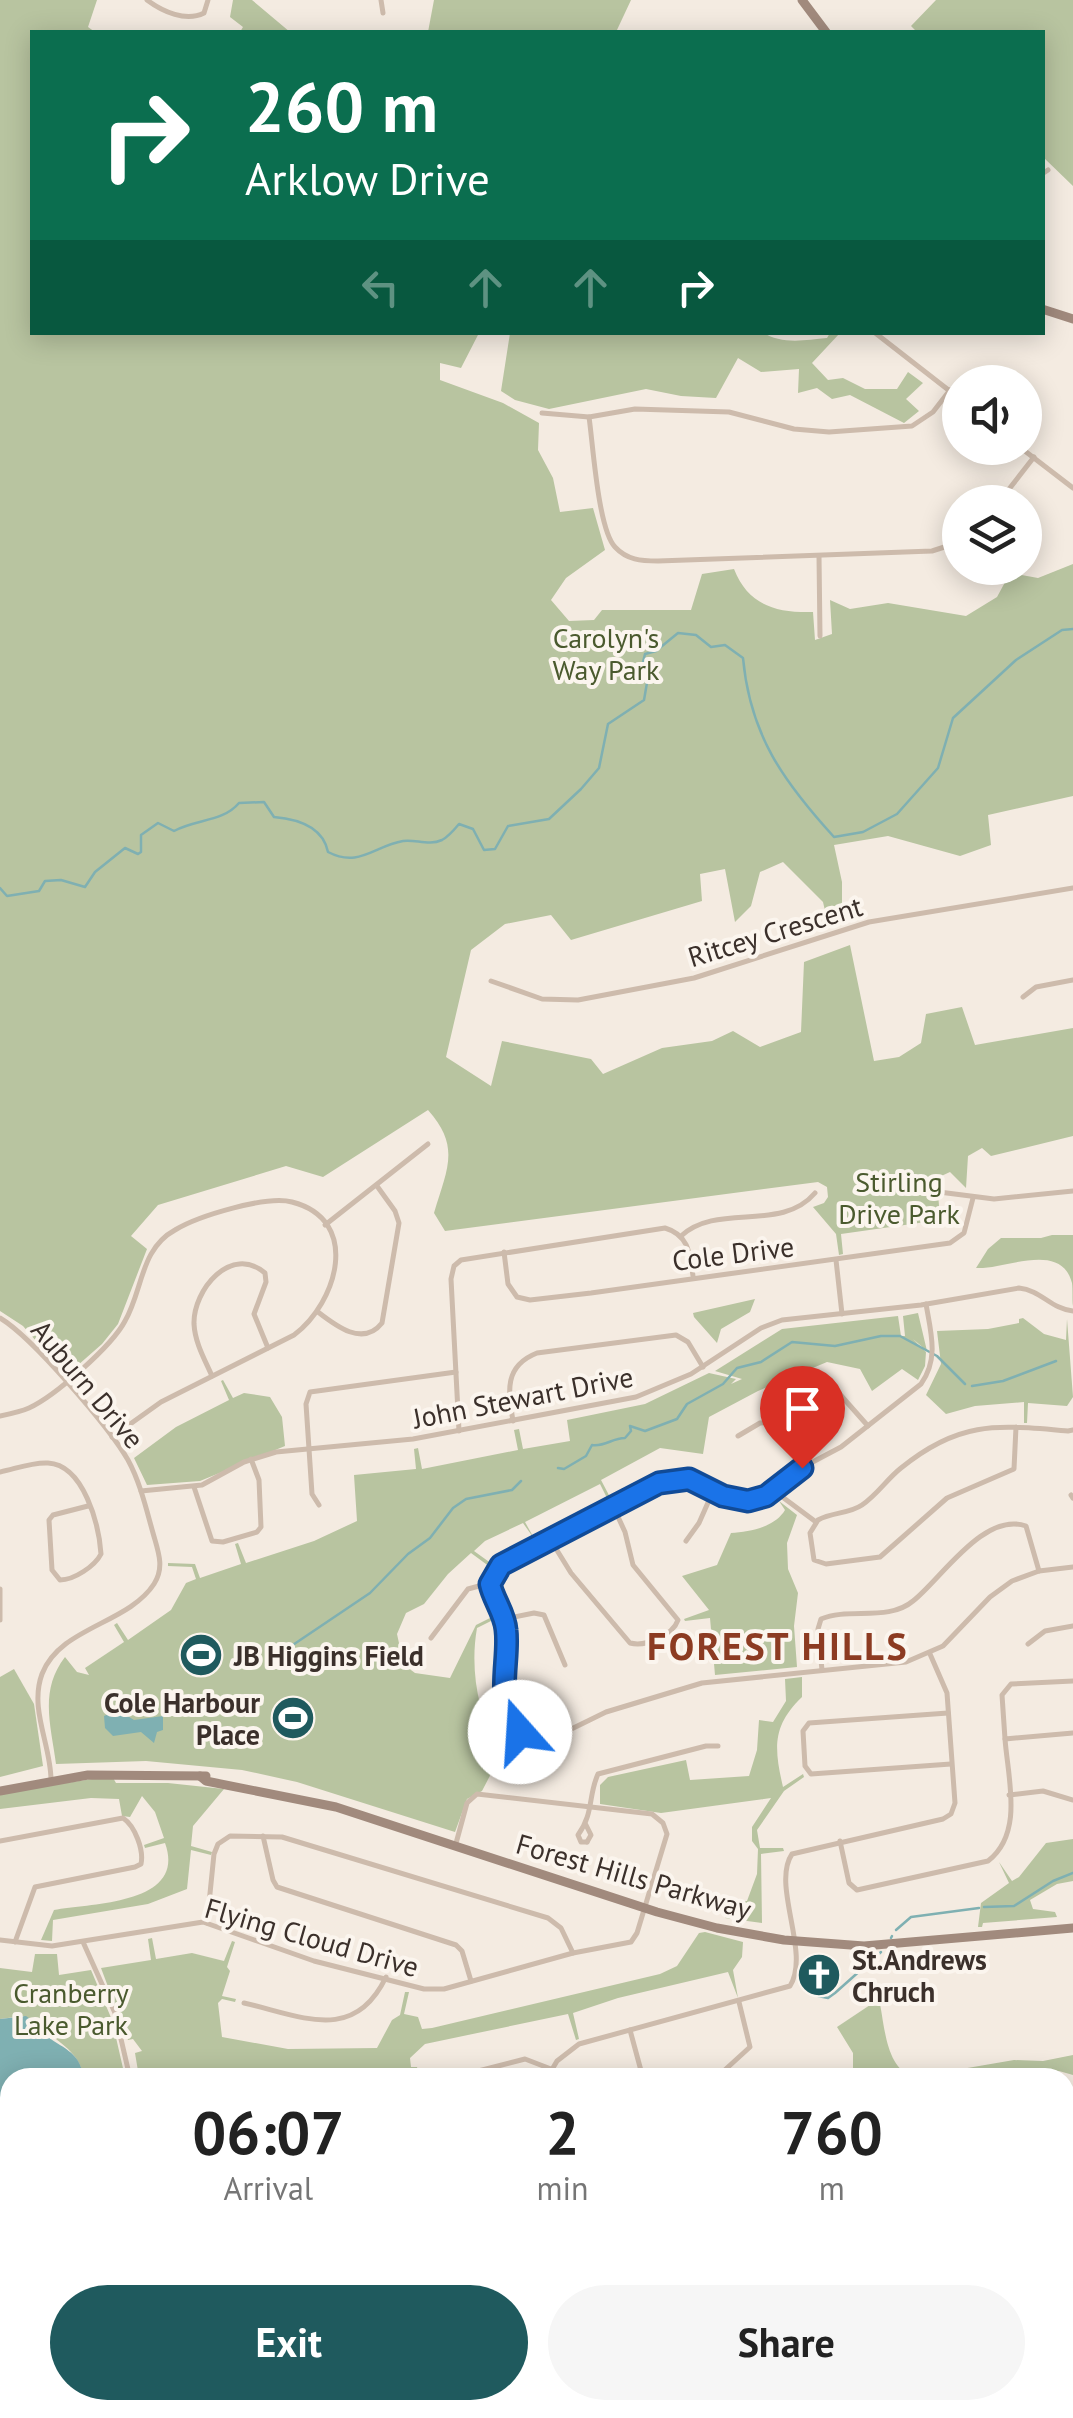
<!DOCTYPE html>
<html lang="en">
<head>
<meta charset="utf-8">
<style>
  :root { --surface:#fff; --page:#f6f6f6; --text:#222; --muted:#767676; --accent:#1f5a5e }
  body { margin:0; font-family:"PT Sans",sans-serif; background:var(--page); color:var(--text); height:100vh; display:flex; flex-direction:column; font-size:38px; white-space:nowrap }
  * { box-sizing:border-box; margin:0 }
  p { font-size:32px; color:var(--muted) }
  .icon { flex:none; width:55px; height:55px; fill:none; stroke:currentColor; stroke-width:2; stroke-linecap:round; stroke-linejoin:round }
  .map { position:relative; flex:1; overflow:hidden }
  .panel { position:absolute; left:0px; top:2068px; width:1075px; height:352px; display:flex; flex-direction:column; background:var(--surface); border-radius:30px 30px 0 0; box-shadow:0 5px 25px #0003 }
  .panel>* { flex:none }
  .top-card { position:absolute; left:30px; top:30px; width:1015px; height:305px; border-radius:0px; box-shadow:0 5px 25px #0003; background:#0b6e4f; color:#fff; overflow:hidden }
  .tools { position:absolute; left:942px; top:365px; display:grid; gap:20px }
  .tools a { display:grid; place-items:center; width:100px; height:100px; border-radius:50%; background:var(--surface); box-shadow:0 5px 25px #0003; font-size:50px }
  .pin { position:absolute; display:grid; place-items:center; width:85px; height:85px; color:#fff; margin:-102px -42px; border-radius:50% 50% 50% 0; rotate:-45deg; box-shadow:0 0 10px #0007 }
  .pin .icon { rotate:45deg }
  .me { position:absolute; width:110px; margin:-55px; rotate:341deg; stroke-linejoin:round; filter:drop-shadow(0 0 8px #0008) }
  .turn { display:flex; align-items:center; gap:35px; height:210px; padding:0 50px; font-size:45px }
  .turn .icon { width:130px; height:130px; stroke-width:2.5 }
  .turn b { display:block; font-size:70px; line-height:85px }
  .lanes { display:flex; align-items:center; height:95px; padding:0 50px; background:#0003; justify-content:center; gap:50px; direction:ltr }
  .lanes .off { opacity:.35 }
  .eta { display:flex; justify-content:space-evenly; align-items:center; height:170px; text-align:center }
  .eta b { font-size:60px; font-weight:800; line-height:70px }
  .primary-button { display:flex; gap:20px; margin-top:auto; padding:20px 50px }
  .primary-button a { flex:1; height:115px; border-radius:60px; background:var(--accent); color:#fff; font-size:40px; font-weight:800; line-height:115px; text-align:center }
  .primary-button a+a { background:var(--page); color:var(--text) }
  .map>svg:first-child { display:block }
  .green { fill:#b8c4a0 }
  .water { fill:#7fb0b2 }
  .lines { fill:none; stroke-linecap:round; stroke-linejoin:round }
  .stream { stroke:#7fb0b2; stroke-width:2.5 }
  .street { stroke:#cdbbac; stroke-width:5 }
  .secondary { stroke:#a18a7d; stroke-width:9 }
  .route-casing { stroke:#114b97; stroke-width:25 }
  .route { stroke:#1a73e8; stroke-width:18 }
  .labels { text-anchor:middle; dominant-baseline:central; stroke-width:8; stroke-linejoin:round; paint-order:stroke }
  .park-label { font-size:28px; fill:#4a5a2e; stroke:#fbf5ee }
  .street-label { font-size:28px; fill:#3b302b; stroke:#fbf5ee }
  .poi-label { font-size:28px; font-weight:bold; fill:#3b302b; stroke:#fbf5ee; text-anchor:start }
  .district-label { font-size:38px; font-weight:bold; letter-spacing:2.5px; fill:#8c3b22; stroke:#fbf5ee }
</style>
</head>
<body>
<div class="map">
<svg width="1073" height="2418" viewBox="0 0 1073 2418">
  <rect width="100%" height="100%" fill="#f4ebe1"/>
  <g class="green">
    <path d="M0,0H97L88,27L95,32H32V332L479,333L461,368L440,363V380L503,403L539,423L538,450L553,478L560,512L593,508L605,550L566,578L551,600L569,621L594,620L602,610H691L702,574L734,569C748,605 776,613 813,612L815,640L832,634L830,600L850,609L888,603L966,616L997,597L1010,573L1038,578L1073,564V796L988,815L991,845L960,856L888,836L834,845L842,882V924L829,928L823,902L783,862L760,872L751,906L735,922L725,869L700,874L702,901L571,940L551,915L505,924L471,950L446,1057L491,1086L502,1041L591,1059L603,1074L662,1048L712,1041L733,1031L760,1047L801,1032L804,962L850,945L874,1061L899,1057L921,1043L926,1014L962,1007L975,1045L1073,1028V1136L991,1156L982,1148L968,1156L966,1188L950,1172L937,1178L940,1220L841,1234L843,1254L839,1255L836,1234L813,1207L824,1203L828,1197L827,1187L818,1182L445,1231L434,1213C447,1169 461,1147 428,1110L323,1177L286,1166L158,1205L131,1236L147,1249L118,1324L102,1344L69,1373H64L23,1326L0,1311Z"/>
    <path d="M233,0H252L290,32H240L243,27L230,17Z"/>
    <path d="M434,0H631L616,32H428Z"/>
    <path d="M936,0H1073V186L1043,157L1042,32H917L911,26Z"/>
    <path d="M510,333L762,332C782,345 805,340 827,338L830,333H840L812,363L828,380L843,378L865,389H897L908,372L923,383L906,399L919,411L904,423L850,395L832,399L817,388L798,393L799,369L761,372L738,358L716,398L681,396L646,389L549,409L515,400L501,391Z"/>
    <path d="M1052,1235H1073V1306C1072,1301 1073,1290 1072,1283C1061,1240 1004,1270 976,1268L988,1249L1001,1238H1041Z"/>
    <path d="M755,1299L750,1312L721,1329L717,1343L694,1317L693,1313Z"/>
    <path d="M918,1313L927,1351L913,1339L926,1352L925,1366L918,1380L902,1369L872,1391L860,1369L827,1362L758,1391L709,1417L703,1454L660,1448L601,1480L612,1501L609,1502L600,1484L525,1522L535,1540L523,1523L485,1541L474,1551L492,1564L490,1567L471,1553L448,1574L424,1604L406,1613L397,1634L402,1657L399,1661L415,1673L450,1678L476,1625L494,1616L495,1619L477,1628C470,1668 477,1714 499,1749L514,1735L516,1737L495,1766L482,1791L467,1799L455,1832L297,1782L242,1770L146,1761L56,1764C51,1725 39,1691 65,1657L77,1672L89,1675L85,1668L124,1642L114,1625L117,1623L128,1640L171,1610L186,1583L196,1579L192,1567L168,1566V1563L195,1564L200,1578L241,1564L235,1544L238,1543L246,1563L314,1541L357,1521L354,1475L416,1469L414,1449L418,1448L422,1469L518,1450L514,1430L519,1429L523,1449L570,1441L567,1420L645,1404L709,1373L736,1379L731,1384L742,1379L715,1371L782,1329L898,1316L901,1336H905L903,1316Z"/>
    <path d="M1023,1318L1044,1334L1066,1340L1067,1319L1073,1397L1067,1406L1028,1403L1027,1423H1024V1402L975,1406L946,1414L926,1395L941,1364L937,1331L988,1329L1019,1323V1319Z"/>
    <path d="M223,1380L233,1398L244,1393L270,1397L282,1417L285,1446L200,1481L147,1485L134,1458L176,1427L229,1400L221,1381Z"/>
    <path d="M779,1501L797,1515L787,1543L788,1569L798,1593L794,1626L797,1667L715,1675L710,1618L685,1621L684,1619L709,1610L682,1576L717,1565L731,1533C750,1532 775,1527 785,1510Z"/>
    <path d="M14,1669L34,1704L43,1766L0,1777V1677Z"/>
    <path d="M802,1677V1697C772,1726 774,1748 783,1787L803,1774L804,1777L784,1791L757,1830L760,1848H783L784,1851L761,1854L762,1923L725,1918L736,1901H747L757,1874L758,1849L752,1841V1827L771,1798L661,1813L600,1804V1785L608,1777L686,1760L690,1780L749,1776L757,1750L759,1720L773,1722L786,1701L785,1679Z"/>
    <path d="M112,1776L116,1783H168L224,1789L193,1826L191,1846L212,1852L211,1855L191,1850L187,1889L148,1904L53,1920L52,1941L41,1940L54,1910C94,1903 187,1904 165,1843L145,1848L144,1845L164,1838L155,1812L142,1796L130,1817L122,1816L119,1799L91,1798L0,1809V1793Z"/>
    <path d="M1073,1839V1881L1057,1884L1030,1900L1033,1909L1055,1912L1057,1917L983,1923L982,1927H978L981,1903L1009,1883L999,1862L1012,1881L1019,1877L1046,1843Z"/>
    <path d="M705,1932L743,1942L742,1957L733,1970L738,1998L728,1972L618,1998L573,2013L579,2039L576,2040L568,2014L425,2044L410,2058L411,2067H417L420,2078L372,2077L373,2071L282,2078L139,2077L135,2053L142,2051L133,2039L128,2040L101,1968L151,1960L148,1939L152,1938L156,1959L192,1953L224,1961L232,1941L235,1942L227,1967L230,1971L222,1996L236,1999L235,2002L222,1999L218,2003L222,2037L288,2049L377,2048L392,2020L400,2015L405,1992H409L404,2014L418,2017L422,2029L432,2028L660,1974L677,1966L699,1933Z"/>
    <path d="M35,1954H57L59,1975L91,1970L112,2020L125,2077H82C85,2052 42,2031 23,2016L0,2019V1968L32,1972Z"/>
    <path d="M879,1999C885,2025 885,2070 915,2077L1014,2060L1043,2061L1073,2055V2075L1059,2071L1016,2078L845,2077L853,2071V2053L837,2027Z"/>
  </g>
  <g class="water">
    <path d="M118,1710L134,1720L163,1716V1730L157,1732L154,1743L141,1732L113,1736L105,1728L104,1716Z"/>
    <path d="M26,2016C34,2021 38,2028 44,2034C61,2048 80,2051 83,2076L10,2078V2149L0,2146V2019Z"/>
  </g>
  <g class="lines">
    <g class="stream">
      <path d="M0,888L7,896L39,891L45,881L61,880L85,887L95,872L125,848L138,854L141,852V835L158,823L174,831C196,819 223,822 239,803L264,802L274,817C297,819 323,827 328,852C359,868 374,846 403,841C415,839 429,846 442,840C448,837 454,830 459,824L473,829L484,850L495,849L508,826L549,819L581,789L599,768L608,724L644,700L648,677L643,662L645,654L656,651L678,633L696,635L711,647L725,645L743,658C750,735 783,781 834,837L863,832L897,814L938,768L953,718L1016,660L1062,630L1073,629"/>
      <path d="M972,1386L1003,1381L1056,1361"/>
      <path d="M558,1468L564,1469L586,1456L592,1445C605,1447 612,1438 625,1438L631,1431L630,1426L645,1431L677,1419L687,1404L723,1384L737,1368L761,1362L792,1342L835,1346L881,1336H900L937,1356L965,1384"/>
      <path d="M269,1661L370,1593L408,1554L430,1538L453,1508L466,1499L512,1490L521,1481"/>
      <path d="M984,1907L1014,1906L1053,1881L1073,1873"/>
      <path d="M896,1930L911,1917L979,1908"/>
      <path d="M891,1938L892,1936"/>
      <path d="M818,1996L828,1998L835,1993L881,1952"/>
    </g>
    <g class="street">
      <path d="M147,0C163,12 186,22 204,13L208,0"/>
      <path d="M381,0L383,13"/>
      <path d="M1042,174L1048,170"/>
      <path d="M874,332L960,399"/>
      <path d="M542,413L589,417L635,409L729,412L794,429L829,432L912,426L933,412L950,390"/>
      <path d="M589,417C593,444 598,529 615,547C627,560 641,561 658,561L932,551L960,542"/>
      <path d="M1021,448L1073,488"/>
      <path d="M999,502L1034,457"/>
      <path d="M819,556L820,636"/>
      <path d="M491,981L542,999L578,1000L694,978L869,922L1073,888"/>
      <path d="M1023,997L1036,987L1073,980"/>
      <path d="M939,1192L994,1199L1073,1191"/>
      <path d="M325,1225L428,1144"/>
      <path d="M681,1236C718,1202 781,1233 815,1193"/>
      <path d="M504,1252L508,1284L517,1297L530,1300L591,1293L950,1243L964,1233L973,1198"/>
      <path d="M836,1260L842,1314"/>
      <path d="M926,1304C931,1333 939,1359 921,1384L841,1447L790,1474L757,1499L737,1501L692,1480L666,1481L499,1567L490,1583L506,1624L504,1678L511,1721L527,1734L553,1738L606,1712L702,1683L906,1662L943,1646L990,1597L1012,1581L1039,1571L1073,1567"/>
      <path d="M318,1312C336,1326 363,1347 382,1323L399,1223L395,1211L377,1186"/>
      <path d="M0,1318C32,1337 109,1427 128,1460C140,1482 146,1508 153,1533C158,1551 165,1567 154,1584C128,1624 60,1627 42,1674C29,1709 51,1745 51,1780"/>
      <path d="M212,1376C205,1360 195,1343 194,1324C193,1290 231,1244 265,1273L266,1282L254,1314L268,1348"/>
      <path d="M0,1416C10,1414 20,1412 29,1408C55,1396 112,1346 125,1321C143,1290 140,1249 175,1230C198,1216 267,1195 292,1202C362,1220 337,1303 294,1335L161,1402L112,1437"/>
      <path d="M513,1421C508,1391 504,1366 537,1353L676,1335L688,1342L703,1367"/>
      <path d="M1016,1427L1014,1469L947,1498L880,1557L826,1564L814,1560L810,1533L818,1520C832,1512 849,1514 862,1505C877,1495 887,1479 901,1468C960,1420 997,1425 1068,1431L1073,1430"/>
      <path d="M459,1431L451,1279L454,1266L461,1260L665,1228C689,1235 690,1254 693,1276"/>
      <path d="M738,1436L760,1423L785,1421"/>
      <path d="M802,1468C789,1442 769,1416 806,1400C817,1396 826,1391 837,1391L868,1426"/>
      <path d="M0,1472C15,1469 32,1462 48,1463C84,1465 99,1525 101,1554C95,1566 74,1580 60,1580L52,1570L49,1520L53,1515L88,1506"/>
      <path d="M194,1487L212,1541L223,1542L257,1532L261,1527L259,1480L251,1459"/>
      <path d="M773,1490L816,1522"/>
      <path d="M141,1491L202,1485L244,1462L276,1452L413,1439L636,1397L691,1374L761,1328L782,1320L921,1305L1019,1288C1041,1290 1051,1309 1073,1311"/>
      <path d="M1071,1495L1073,1498"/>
      <path d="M319,1505L312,1494L306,1404L310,1392L456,1372"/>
      <path d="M550,1539L571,1573L630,1643C646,1647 673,1635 678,1620L633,1565L625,1532L613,1506"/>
      <path d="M686,1541L699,1523L714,1489"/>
      <path d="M0,1589V1620"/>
      <path d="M504,1619L534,1613L544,1615L565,1665"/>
      <path d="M431,1638L468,1589L490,1583"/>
      <path d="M1028,1644L1045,1631L1073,1626"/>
      <path d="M822,1670L818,1629L821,1619C849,1607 888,1622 913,1601C941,1579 984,1511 1026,1526L1039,1571"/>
      <path d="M1073,1681L1011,1684L1002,1695L1005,1739L1073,1733"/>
      <path d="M948,1713L809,1723L803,1731L805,1766L811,1774L951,1764"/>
      <path d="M1009,1795L1043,1791L1073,1800"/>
      <path d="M586,1825L591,1835L587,1842"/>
      <path d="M263,1836L273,1880L277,1887L456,1945L462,1951L471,1981"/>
      <path d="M0,1841L123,1818C135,1826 144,1850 141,1864L135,1867L35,1887L15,1942"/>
      <path d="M840,1841L849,1883L857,1890L988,1861C1024,1833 1008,1779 1005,1739"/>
      <path d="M587,1842H581L578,1835C594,1813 588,1796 598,1774L706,1746H718"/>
      <path d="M207,1923L214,1854L218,1844L230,1836L282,1837L548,1918L561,1928L573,1953"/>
      <path d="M0,1940L52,1946L203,1922L314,1961L424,1989H444L573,1953L631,1942L637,1933L667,1834L663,1823L652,1814L477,1794L467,1803L455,1847"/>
      <path d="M83,1942L115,2013L130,2078"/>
      <path d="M244,2003C301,2016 354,2044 386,1977"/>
      <path d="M630,2030L643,2078"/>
      <path d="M451,2078L525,2059L551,2069"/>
      <path d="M547,2078L557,2061L579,2044L790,1986C811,1953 771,1885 792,1854L943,1819L951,1814L955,1803L947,1693L930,1654"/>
      <path d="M716,2078L750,2047L739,2002"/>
      <path d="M1065,2110L1073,2109"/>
      <path d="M1065,2162L1073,2161"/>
      <path d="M0,2196L10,2195"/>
      <path d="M1065,2306L1073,2305"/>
      <path d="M1065,2363L1073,2362"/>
      <path d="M755,2410L756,2418"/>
      <path d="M811,2410L815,2418"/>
      <path d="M941,2410L943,2418"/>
      <path d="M0,2411L10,2409"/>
      <path d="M30,2418V2410"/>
      <path d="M227,2418V2410"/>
      <path d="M277,2418V2410"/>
      <path d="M330,2418L331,2410"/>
      <path d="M456,2418L470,2410"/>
      <path d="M551,2418L560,2410"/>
      <path d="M980,2418L989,2410"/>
    </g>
    <g class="secondary">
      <path d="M802,0L826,32"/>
      <path d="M1042,309L1073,319"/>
      <path d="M200,1776L206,1781L336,1807L657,1912L717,1928L784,1940L864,1946L1073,1928"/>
      <path d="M0,1791L88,1775L206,1776"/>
    </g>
  </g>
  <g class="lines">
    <g class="route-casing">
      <path id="route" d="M520,1732C493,1707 510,1661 506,1630C505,1614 493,1599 490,1584L501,1565L659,1483L689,1479L723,1496L748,1501L766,1496L802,1468"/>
    </g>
    <use href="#route" class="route"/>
  </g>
  <defs>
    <g id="stadium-disc" transform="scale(2.25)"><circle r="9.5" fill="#1f5a5e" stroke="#fbf5ee"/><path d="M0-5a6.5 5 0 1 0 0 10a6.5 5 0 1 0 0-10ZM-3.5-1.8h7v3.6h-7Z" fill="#fff"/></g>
    <g id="church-disc" transform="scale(2.25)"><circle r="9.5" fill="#1f5a5e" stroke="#fbf5ee"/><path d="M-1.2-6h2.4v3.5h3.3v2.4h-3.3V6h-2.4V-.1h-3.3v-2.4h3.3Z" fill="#fff"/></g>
  </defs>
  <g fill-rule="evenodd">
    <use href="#stadium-disc" x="201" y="1655"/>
    <use href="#stadium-disc" x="293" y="1718"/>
    <use href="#church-disc" x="819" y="1975"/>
  </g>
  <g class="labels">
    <g class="park-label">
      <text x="606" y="637">Carolyn's<tspan x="606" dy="32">Way Park</tspan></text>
      <text x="899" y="1181">Stirling<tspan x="899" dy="32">Drive Park</tspan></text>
      <text x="71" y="1992">Cranberry<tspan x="71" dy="32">Lake Park</tspan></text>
    </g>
    <g class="street-label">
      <text transform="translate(775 931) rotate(-17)">Ritcey Crescent</text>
      <text transform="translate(733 1253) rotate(-7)">Cole Drive</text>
      <text transform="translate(88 1384) rotate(50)">Auburn Drive</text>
      <text transform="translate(523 1397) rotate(-11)">John Stewart Drive</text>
      <text transform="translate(634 1876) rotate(16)">Forest Hills Parkway</text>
      <text transform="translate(312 1937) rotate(16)">Flying Cloud Drive</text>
    </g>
    <g class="poi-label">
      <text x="234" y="1655">JB Higgins Field</text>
      <text x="260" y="1702" text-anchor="end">Cole Harbour<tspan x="260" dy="32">Place</tspan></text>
      <text x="852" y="1959">St.Andrews<tspan x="852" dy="32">Chruch</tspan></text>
    </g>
    <g class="district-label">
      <text x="778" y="1645">FOREST HILLS</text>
    </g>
  </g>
</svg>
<div class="tools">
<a><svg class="icon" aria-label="sound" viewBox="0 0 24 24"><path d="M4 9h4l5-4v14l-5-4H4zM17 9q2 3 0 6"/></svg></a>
<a><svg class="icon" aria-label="layers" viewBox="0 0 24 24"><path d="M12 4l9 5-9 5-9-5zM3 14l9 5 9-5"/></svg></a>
</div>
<div class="pin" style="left:802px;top:1468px;background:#d93025"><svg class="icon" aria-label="arrive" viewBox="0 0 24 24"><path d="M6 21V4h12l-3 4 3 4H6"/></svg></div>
<svg class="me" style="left:520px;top:1732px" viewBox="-20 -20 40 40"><circle r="19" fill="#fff"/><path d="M0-13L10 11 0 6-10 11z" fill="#1a73e8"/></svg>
<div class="top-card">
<div class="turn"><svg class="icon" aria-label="right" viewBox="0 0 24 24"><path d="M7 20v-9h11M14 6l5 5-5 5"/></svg><div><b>260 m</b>Arklow Drive</div></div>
<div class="lanes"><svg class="icon off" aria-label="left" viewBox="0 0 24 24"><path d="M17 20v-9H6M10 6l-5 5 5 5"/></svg><svg class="icon off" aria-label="ahead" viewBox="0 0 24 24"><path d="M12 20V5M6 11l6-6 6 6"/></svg><svg class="icon off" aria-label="ahead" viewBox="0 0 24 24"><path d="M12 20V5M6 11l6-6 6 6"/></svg><svg class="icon" aria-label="right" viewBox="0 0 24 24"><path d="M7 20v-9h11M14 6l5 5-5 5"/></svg></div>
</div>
<section class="panel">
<div class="eta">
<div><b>06:07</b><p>Arrival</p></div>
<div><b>2</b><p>min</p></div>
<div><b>760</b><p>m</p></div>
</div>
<div class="primary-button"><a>Exit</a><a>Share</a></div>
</section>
</div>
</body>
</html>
